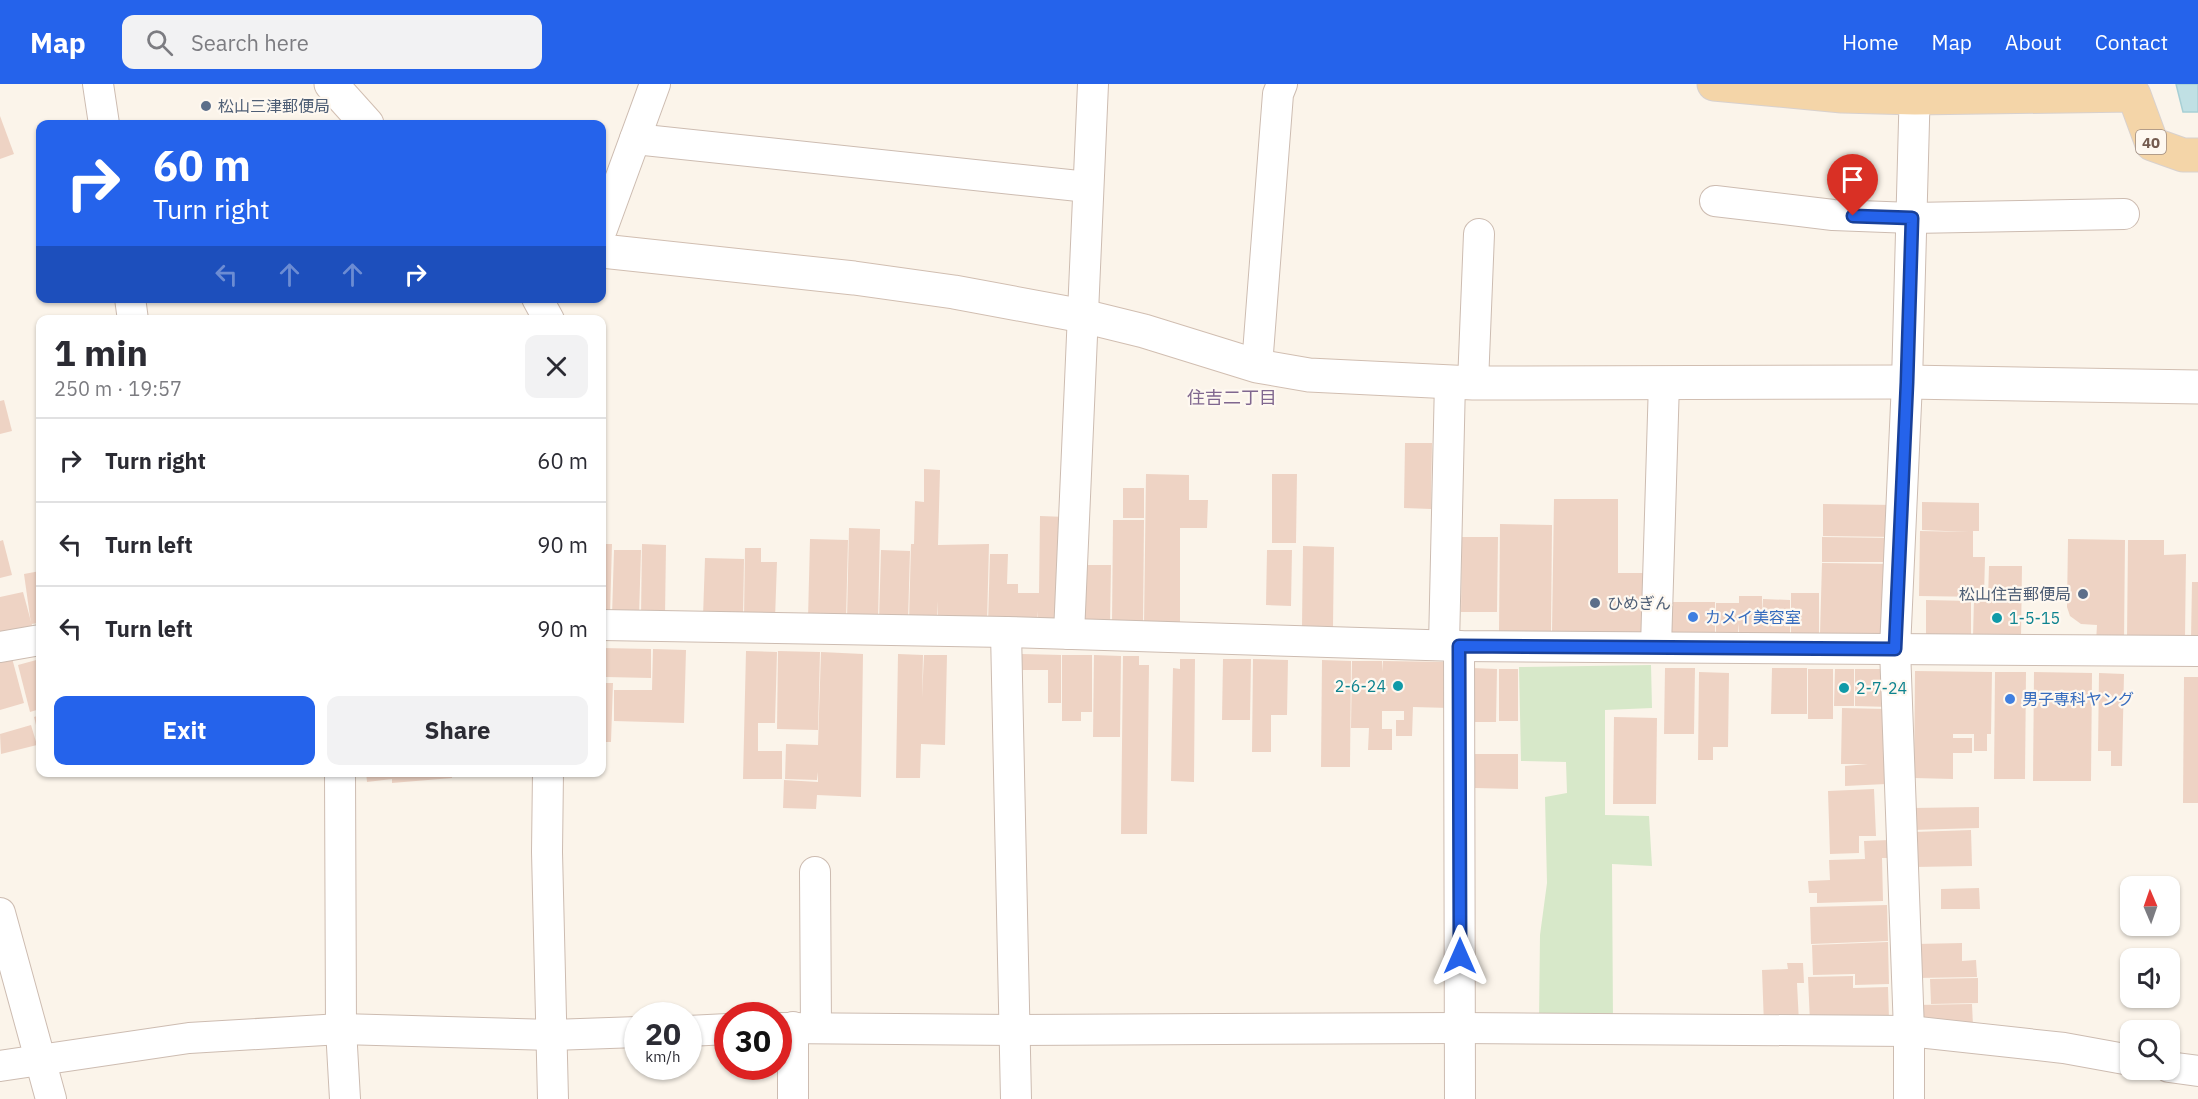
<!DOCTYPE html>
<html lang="en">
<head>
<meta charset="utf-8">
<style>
  :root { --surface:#fff; --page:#f2f2f3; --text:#2b2b33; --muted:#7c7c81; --line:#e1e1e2; --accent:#2563eb }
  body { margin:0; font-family:"IBM Plex Sans","Noto Sans JP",sans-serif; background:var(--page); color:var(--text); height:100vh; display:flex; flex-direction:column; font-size:22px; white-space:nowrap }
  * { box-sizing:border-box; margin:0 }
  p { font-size:20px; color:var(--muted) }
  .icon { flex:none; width:33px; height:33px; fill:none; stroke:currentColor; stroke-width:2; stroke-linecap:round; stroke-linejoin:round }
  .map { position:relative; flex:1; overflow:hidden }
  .panel { position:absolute; left:36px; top:231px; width:570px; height:462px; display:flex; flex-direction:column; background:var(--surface); border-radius:12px; box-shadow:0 2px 4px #0004 }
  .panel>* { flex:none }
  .hud { position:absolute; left:36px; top:36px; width:570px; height:183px; border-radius:12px; box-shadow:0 2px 4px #0004; background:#2563eb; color:#fff; overflow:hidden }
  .needle { width:39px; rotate:358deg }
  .fabs { position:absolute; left:2120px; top:792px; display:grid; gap:12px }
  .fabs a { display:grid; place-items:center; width:60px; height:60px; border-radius:12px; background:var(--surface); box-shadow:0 2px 4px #0004; font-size:30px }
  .speed { position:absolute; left:624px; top:918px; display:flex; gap:12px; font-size:30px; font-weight:700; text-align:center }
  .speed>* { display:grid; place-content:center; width:78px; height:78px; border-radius:50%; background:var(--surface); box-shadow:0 2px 4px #0004; line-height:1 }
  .speed small { font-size:15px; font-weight:400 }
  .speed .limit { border:9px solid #d22; background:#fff; color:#111 }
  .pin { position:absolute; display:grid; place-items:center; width:51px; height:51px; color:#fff; margin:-62px -26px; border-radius:50% 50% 50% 0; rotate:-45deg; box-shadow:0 0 6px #0007 }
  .pin .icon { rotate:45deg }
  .me { position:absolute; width:66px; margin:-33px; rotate:0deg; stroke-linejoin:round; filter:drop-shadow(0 0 4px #0008) }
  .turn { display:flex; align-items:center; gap:21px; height:126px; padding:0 18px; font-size:27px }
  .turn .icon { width:78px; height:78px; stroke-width:2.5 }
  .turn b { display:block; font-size:42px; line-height:51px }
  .lanes { display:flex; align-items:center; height:57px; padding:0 18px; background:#0003; justify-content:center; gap:30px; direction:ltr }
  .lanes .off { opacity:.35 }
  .round { display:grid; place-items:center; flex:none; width:63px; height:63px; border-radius:12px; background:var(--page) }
  .head { display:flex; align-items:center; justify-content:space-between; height:102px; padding:0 18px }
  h1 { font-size:36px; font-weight:700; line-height:45px }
  .action { display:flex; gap:12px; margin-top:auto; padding:12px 18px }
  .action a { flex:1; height:69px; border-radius:12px; background:var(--accent); color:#fff; font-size:24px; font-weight:700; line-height:69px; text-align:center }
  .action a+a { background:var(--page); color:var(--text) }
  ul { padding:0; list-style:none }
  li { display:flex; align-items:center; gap:18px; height:84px; padding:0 18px; border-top:2px solid var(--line) }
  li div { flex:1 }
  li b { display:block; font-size:22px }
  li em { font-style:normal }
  header { display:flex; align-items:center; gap:36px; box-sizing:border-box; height:84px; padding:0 30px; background:var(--accent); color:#fff }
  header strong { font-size:28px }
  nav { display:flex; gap:33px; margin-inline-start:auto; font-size:21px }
  .search { width:420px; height:54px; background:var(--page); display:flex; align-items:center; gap:15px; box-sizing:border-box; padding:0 21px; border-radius:12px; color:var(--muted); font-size:22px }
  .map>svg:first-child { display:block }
  .green { fill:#d7e8c9 }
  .water { fill:#c0e0e4; stroke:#a7cfd5; stroke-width:1.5 }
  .building { fill:#eed3c4 }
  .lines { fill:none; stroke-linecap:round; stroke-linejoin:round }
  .street-casing { stroke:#cdbcb1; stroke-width:32 }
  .secondary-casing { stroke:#d1beb1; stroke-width:35 }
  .primary-casing { stroke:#d8d1ce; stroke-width:35 }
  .street { stroke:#fff; stroke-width:30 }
  .secondary { stroke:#fff; stroke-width:33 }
  .primary { stroke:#f4d5a8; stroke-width:33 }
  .route-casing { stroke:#184099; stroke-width:15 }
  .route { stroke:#2563eb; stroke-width:10 }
  .service-dot { fill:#5c6f8a; stroke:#fef8f0; stroke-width:2 }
  .shop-dot { fill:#3f7fe0; stroke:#fef8f0; stroke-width:2 }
  .culture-dot { fill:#0f9aa8; stroke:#fef8f0; stroke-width:2 }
  .labels { text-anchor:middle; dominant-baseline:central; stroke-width:4.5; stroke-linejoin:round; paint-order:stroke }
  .shield { fill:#fef8f0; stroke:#9d8a7f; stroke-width:1.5 }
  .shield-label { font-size:15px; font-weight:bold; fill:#745b4f }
  .service-label { font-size:16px; fill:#4e5e75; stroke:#fef8f0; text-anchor:start }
  .shop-label { font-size:16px; fill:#366cbe; stroke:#fef8f0; text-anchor:start }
  .culture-label { font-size:16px; fill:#0d838f; stroke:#fef8f0; text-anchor:start }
  .neighbourhood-label { font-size:18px; fill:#80678f; stroke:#fef8f0 }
</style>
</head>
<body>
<header>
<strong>Map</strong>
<div class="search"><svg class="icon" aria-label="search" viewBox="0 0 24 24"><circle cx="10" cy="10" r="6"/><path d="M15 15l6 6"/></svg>Search here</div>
<nav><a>Home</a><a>Map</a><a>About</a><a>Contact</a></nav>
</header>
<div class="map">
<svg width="2198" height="1015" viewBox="0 0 2198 1015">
  <rect width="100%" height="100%" fill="#fbf4ea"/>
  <path class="green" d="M1651,581L1652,624L1605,626V731L1649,732L1652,782L1612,780L1613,938H1539L1540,851L1547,799L1545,713L1567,709L1566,678L1521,677L1519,583Z"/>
  <path class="water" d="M2176,0H2198V28H2183Z"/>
  <g class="building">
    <path d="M0,32L14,70L0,75Z"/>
    <path d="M4,316L12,347L0,350V317Z"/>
    <path d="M1405,359H1432L1431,425L1404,424Z"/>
    <path d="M924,385L940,386L938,461L989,460L987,539H965V528V539H938L937,517V538H909L911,460H914L915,417L924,418Z"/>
    <path d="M1146,390L1189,391V416H1208L1207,444H1180V541H1144Z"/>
    <path d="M1272,390H1297L1296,459H1272Z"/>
    <rect x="1123" y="404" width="21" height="30"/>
    <path d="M1554,415H1618V489H1648L1647,549L1552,548Z"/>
    <path d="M1922,418L1979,419V447H1973V473H1985L1984,513L1919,512L1920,447L1969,448L1922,446Z"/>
    <path d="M1823,420L1895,421L1894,453L1823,452Z"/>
    <path d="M1040,432L1067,433L1065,541H1038L1037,527V541L988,540L990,470H1008L1007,500H1018V509H1039Z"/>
    <path d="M1113,436H1144L1143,541L1112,540Z"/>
    <path d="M1500,440L1552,441L1551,548L1499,547Z"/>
    <path d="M849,444L880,445L878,537L847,536Z"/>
    <path d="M1462,453H1498L1497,528H1461Z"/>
    <path d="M1822,453L1894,454V478H1822Z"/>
    <path d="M810,455L848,456L846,536L808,535Z"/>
    <path d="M2068,455L2125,456L2124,558H2096L2097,541L2081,540L2070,532L2067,523Z"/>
    <path d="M3,456L12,491L0,494V457Z"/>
    <path d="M2128,456H2164V471L2186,470L2185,555L2127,554Z"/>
    <path d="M602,460H612L610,532L602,531Z"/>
    <path d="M642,460L666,461L665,532H641Z"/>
    <path d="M1303,462L1334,463L1333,543L1302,542Z"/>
    <path d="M745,464H761V478H777L775,535L744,534Z"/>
    <path d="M614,466H641L639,532H612Z"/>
    <path d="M881,466L910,467L908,537H879Z"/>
    <path d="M1267,466H1292L1291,522L1266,521Z"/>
    <path d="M705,474L744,475L743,534L703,533Z"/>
    <path d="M1822,479L1894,480L1889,550H1820Z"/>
    <path d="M1079,481H1111L1110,540H1078Z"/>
    <path d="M1989,482H2022L2021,554L1973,553L1974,515H1988Z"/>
    <path d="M40,487V539L31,540L24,490Z"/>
    <path d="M2192,498H2198V555H2191Z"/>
    <path d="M23,508L33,545L0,553V513Z"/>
    <path d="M1791,509H1819V550L1791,549Z"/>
    <path d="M1739,512H1762V531L1763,515L1790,516V549H1739V539L1738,549H1716V519H1739Z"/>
    <path d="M1926,516L1971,517V552L1926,551Z"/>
    <path d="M1672,518H1715V549L1671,548Z"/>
    <path d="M602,564L651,565V594L606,593V599H613L611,658H602Z"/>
    <path d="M653,565L686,566L684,639L614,637V606H652Z"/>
    <path d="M746,567L777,568L775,639H758V667H782V695H743Z"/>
    <path d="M778,567L820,568L818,646L777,645Z"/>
    <path d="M821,568L863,570L861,713L817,711L816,725L783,724L784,696L818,698V688L817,696L785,695L786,660L818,661Z"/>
    <path d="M898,570L923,571L922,614L924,571H947L945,661L921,660L920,694H896Z"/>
    <path d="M1022,570L1061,571V619H1048V586H1021Z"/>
    <path d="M1062,571H1092V628H1081V637H1062Z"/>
    <path d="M1094,571L1121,572L1120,653H1093Z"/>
    <path d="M1123,572H1139V581H1149L1147,750H1121Z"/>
    <path d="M12,574L24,619L0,626V577Z"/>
    <path d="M40,575V625L30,628L18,581Z"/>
    <path d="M1180,575H1195L1194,698L1171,697L1173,584L1180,585Z"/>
    <path d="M1223,575H1251L1250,636H1222Z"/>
    <path d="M1253,575L1288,576L1287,631H1271V668H1252Z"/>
    <path d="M1322,576L1351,577L1350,683H1321Z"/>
    <path d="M1352,577H1382V588L1383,577L1450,578V624L1413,623L1412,652H1396V636H1404V627H1382V645H1392V666H1368L1369,644H1351Z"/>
    <path d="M1472,584L1497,585L1496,638H1471Z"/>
    <path d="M1665,584H1695L1694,650H1664Z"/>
    <path d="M1772,584H1807V630H1771Z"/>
    <rect x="1499" y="585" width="19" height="52"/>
    <rect x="1808" y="585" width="25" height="50"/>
    <path d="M1835,585H1854V622H1834Z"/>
    <path d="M1855,585H1891L1890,623L1855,622Z"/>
    <path d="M1915,587L1992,588L1991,650H1987V667H1974V650H1953V654H1972V669H1953V695L1914,694Z"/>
    <path d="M1699,588L1729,589L1728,663H1713V676H1698Z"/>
    <path d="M1995,588H2026L2025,695H1994Z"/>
    <path d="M2034,588L2092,589L2091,697H2033Z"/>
    <path d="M2099,589L2124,590L2122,682H2111V667H2098Z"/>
    <path d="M2184,593H2198V719H2183Z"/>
    <path d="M1842,624L1886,625V700L1845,702V682L1868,680H1841Z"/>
    <path d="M40,631V644L37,645L34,633Z"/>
    <path d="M1614,633L1657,634L1656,720H1613Z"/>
    <path d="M31,641L37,661L1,670L0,650Z"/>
    <path d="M1475,670H1518V705L1475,704Z"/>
    <path d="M366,688H452V694L392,699V695L367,698Z"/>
    <path d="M1874,705L1876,752H1859V769L1830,770L1828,707Z"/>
    <path d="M1979,723V744L1912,746V724Z"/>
    <path d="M1971,746L1972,782L1915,783L1914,748Z"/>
    <path d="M1890,756L1891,774H1882L1883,817L1817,819V809H1809L1808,797L1830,796L1829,776L1865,775L1864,757Z"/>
    <path d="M1979,804L1980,825H1941V805Z"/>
    <path d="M1887,821L1888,857L1811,860L1810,823Z"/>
    <path d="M1888,858L1889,900L1855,901V890L1813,891L1812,861Z"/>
    <path d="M1962,859V877L1976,876L1977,893L1917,894L1916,860Z"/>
    <path d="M1787,879H1803L1804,899H1797L1799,939L1764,941L1762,886L1788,885Z"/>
    <path d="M1853,892V904L1888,903L1889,935L1810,938L1808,893Z"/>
    <path d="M1978,894V919L1931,920L1930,895Z"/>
    <path d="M1972,920L1973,942L1918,944L1917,921Z"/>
  </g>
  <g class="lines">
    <g class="street-casing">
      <g id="street">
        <path d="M98,0L104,40"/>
        <path d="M635,55L1088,103"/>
        <path d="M1715,117L1833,131L1912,134L2124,130"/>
        <path d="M602,145L655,0"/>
        <path d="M130,214L133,236"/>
        <path d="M537,214L549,236"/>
        <path d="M1257,282L1278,10L1282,0"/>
        <path d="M1473,299L1479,150"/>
        <path d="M602,541L1006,548L1459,562L2198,567"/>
        <path d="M1006,548L1016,1015"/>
        <path d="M1069,550L1093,0"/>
        <path d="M1444,561L1450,297"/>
        <path d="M1459,562L1460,1015"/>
        <path d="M0,563L40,556"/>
        <path d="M1656,563L1664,298"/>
        <path d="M340,688L341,945L345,1015"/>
        <path d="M548,688L547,768L553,1015"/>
        <path d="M815,788L816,944"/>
        <path d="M0,829L51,1015"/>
        <path d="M778,944L1014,946L1460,944L1909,947L2064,964L2130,976"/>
        <path d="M688,947L728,945"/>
        <path d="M0,982L189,954L341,945L552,951L638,948"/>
        <path d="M2169,983L2198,987"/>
        <path d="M793,1015V943"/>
        <path d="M1909,1015V947L1895,565L1907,298L1915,0"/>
      </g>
    </g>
    <g class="secondary-casing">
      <g id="secondary">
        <path d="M331,0L367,40"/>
        <path d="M602,167L854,194L954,208L1083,232L1144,247L1257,282L1309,291L1473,299L1907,298L2198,303"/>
      </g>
    </g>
    <g class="primary-casing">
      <path id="primary" d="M1714,0L1842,12L1915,14L2134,11L2152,60L2183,71H2198"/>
    </g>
    <use href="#street" class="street"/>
    <use href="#secondary" class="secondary"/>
    <use href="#primary" class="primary"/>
  </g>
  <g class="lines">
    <g class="route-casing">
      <path id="route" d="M1460,872L1459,562L1895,565L1907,298L1912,134L1853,132"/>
    </g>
    <use href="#route" class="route"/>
  </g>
  <g class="service-dot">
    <circle cx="206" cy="22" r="6"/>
    <circle cx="2083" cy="510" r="6"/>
    <circle cx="1595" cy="519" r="6"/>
  </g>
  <g class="shop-dot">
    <circle cx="1693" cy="533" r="6"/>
    <circle cx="2010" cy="615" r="6"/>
  </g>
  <g class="culture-dot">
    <circle cx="1997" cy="534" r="6"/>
    <circle cx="1398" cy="602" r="6"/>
    <circle cx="1844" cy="604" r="6"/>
  </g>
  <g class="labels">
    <rect class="shield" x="2136" y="46" width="30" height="24" rx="4.5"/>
    <g class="shield-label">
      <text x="2151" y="58">40</text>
    </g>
    <g class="service-label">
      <text x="218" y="22">松山三津郵便局</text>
      <text x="2071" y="510" text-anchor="end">松山住吉郵便局</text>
      <text x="1607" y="519">ひめぎん</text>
    </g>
    <g class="shop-label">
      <text x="1705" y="533">カメイ美容室</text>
      <text x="2022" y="615">男子専科ヤング</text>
    </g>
    <g class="culture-label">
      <text x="2009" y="534">1-5-15</text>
      <text x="1386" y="602" text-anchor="end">2-6-24</text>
      <text x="1856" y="604">2-7-24</text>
    </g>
    <g class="neighbourhood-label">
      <text x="1232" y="313">住吉二丁目</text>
    </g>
  </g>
</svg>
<div class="fabs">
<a><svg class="needle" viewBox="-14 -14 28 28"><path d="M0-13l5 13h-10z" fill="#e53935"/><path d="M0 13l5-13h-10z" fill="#7c7c81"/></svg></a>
<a><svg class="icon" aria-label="sound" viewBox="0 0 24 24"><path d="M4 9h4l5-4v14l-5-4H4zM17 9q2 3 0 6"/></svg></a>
<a><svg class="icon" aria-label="search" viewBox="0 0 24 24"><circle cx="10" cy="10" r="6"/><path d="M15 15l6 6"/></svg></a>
</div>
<div class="speed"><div>20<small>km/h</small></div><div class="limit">30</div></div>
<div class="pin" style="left:1853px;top:132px;background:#d93025"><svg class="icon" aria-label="arrive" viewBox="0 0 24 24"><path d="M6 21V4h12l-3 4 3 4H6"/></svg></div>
<svg class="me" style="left:1460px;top:872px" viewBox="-20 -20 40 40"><path d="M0-17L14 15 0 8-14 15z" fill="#2563eb" stroke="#fff" stroke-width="4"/></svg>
<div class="hud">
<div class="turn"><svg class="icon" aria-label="right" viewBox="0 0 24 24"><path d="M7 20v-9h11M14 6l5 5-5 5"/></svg><div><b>60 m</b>Turn right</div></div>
<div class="lanes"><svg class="icon off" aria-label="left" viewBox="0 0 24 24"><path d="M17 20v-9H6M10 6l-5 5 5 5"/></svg><svg class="icon off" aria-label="ahead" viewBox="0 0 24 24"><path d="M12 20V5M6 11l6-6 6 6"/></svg><svg class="icon off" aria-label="ahead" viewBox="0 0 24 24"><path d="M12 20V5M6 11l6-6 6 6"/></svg><svg class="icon" aria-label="right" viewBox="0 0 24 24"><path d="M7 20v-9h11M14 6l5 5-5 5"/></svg></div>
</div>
<section class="panel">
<div class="head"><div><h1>1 min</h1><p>250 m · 19:57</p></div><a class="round"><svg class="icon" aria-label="close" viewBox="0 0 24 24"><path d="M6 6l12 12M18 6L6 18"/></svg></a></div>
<ul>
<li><svg class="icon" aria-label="right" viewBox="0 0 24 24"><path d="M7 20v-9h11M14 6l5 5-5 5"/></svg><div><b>Turn right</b></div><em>60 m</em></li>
<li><svg class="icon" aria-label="left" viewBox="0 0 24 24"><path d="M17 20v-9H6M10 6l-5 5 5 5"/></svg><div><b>Turn left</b></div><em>90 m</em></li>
<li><svg class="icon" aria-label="left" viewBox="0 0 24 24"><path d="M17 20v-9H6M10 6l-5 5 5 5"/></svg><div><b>Turn left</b></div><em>90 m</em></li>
</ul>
<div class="action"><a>Exit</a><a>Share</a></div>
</section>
</div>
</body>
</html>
